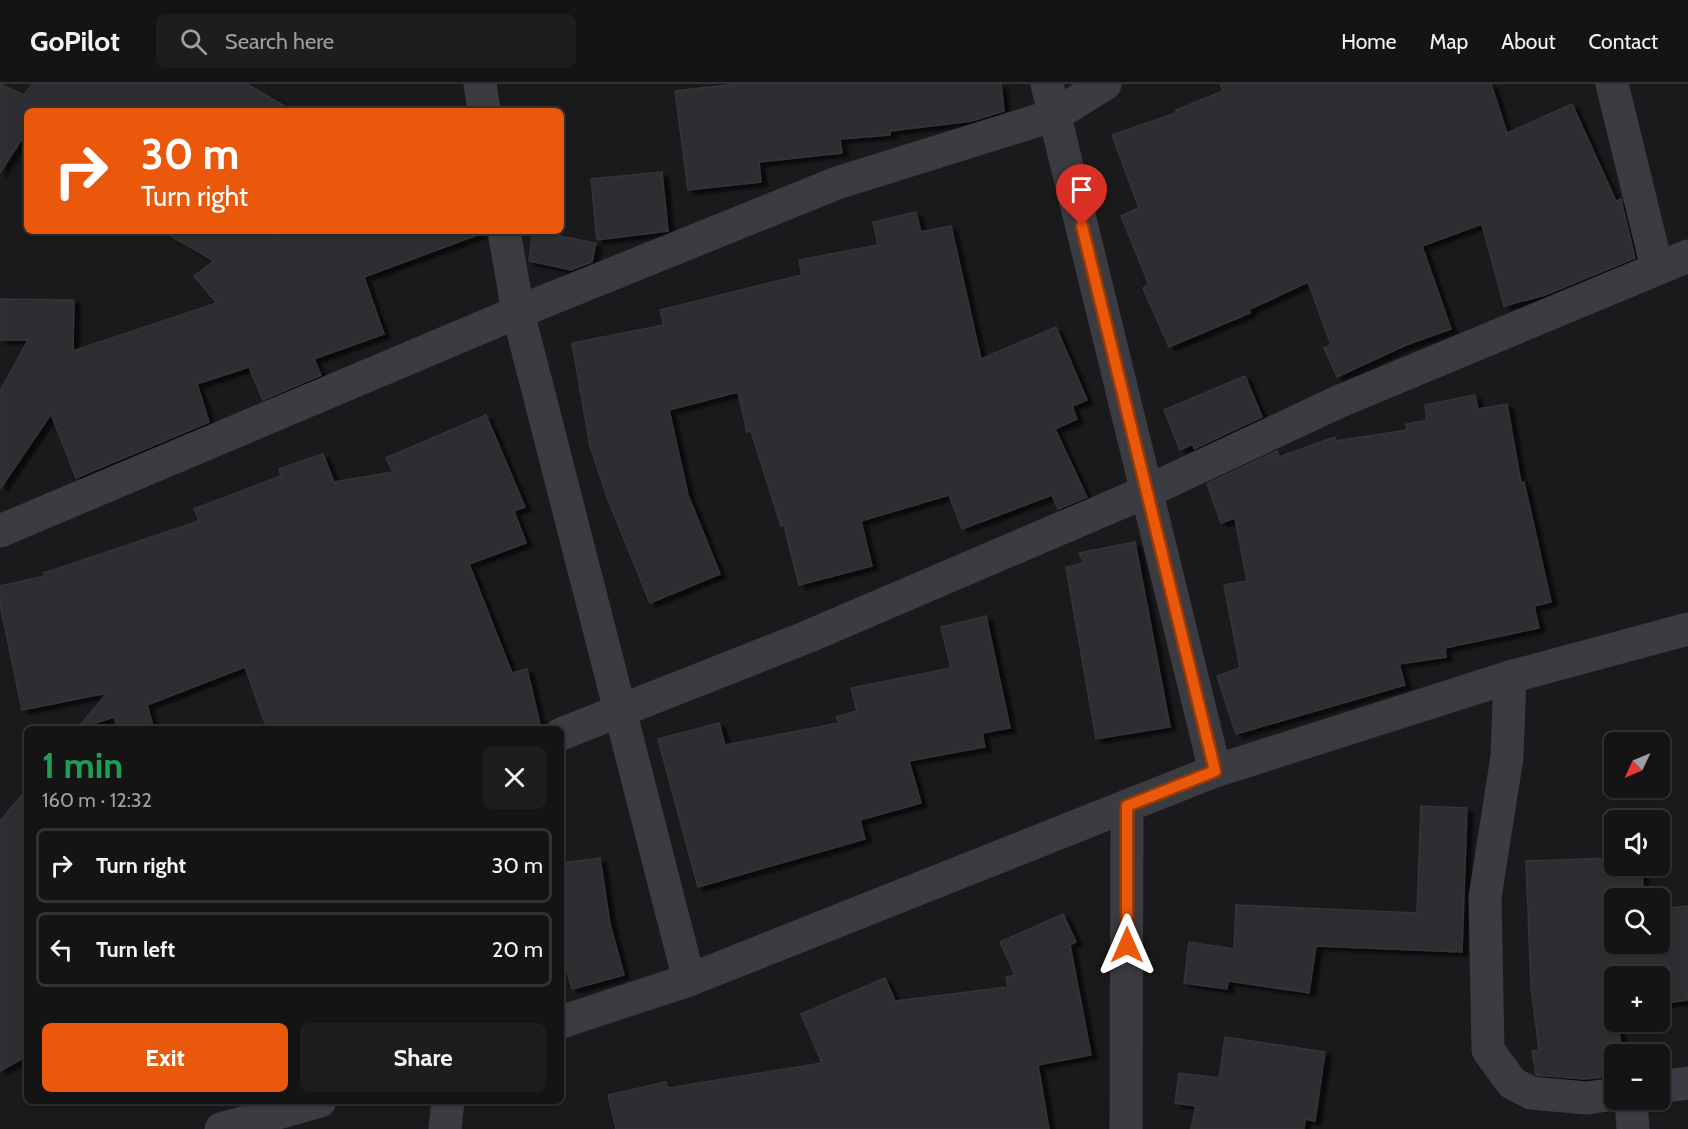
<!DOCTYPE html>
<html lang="en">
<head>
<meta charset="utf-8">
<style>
  :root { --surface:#141415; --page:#1d1d1e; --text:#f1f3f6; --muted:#9d9ea0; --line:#333334; --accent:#ea580c }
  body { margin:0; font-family:Cabin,sans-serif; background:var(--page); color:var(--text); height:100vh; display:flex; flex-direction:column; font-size:22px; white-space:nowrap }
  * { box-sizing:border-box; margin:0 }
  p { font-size:20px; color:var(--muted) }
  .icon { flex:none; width:33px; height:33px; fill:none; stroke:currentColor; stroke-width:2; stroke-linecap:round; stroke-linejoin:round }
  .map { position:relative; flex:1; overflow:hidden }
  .details { position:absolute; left:24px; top:642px; width:540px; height:378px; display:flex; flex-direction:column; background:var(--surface); border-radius:9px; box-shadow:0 2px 4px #0004,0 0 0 2px var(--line) }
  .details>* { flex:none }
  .guide { position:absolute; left:24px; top:24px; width:540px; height:126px; border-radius:9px; box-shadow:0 2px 4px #0004,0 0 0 2px var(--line); background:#ea580c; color:#fff; overflow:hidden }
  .needle { width:39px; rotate:226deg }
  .buttons { position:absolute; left:1604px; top:648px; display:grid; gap:12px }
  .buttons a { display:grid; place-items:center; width:66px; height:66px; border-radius:9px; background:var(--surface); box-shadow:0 2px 4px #0004,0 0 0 2px var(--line); font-size:30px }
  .pin { position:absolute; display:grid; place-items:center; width:51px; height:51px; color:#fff; margin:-62px -26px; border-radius:50% 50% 50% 0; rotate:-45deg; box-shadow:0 0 6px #0007 }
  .pin .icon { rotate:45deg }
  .me { position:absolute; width:66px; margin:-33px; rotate:0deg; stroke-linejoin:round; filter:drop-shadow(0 0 4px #0008) }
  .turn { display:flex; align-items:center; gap:21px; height:126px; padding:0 18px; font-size:27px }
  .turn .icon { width:78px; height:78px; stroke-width:2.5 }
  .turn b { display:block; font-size:42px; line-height:51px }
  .round { display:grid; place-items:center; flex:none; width:63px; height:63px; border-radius:9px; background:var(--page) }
  .head { display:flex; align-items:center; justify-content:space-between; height:102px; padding:0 18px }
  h1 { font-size:36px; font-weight:700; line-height:45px; color:#1e9e55 }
  .primary-button { display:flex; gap:12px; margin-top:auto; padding:12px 18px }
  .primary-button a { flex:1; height:69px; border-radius:9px; background:var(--accent); color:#fff; font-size:24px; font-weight:700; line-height:69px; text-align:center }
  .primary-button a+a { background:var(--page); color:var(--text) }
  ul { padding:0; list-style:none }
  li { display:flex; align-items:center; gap:18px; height:75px; margin:0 12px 9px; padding:0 6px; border:3px solid var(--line); border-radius:9px }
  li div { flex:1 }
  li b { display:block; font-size:22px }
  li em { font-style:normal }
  header { display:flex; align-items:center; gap:36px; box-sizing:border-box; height:84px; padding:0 30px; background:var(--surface); border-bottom:2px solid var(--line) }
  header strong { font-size:28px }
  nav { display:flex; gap:33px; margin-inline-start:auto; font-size:21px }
  .search { width:420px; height:54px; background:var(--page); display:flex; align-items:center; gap:15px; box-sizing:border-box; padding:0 21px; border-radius:9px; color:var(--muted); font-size:22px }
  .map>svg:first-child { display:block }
  .building { fill:#2d2d30; stroke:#343438; stroke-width:1.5; filter:url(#shadow) }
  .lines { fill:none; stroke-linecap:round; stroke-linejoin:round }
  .minor { stroke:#3b3c41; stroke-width:33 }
  .route-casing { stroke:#983908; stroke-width:15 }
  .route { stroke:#ea580c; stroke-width:10 }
</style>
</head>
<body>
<header>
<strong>GoPilot</strong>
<div class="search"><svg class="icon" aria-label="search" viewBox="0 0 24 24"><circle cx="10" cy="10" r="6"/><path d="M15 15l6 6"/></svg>Search here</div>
<nav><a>Home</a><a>Map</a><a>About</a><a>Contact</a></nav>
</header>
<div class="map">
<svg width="1688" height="1045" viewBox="0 0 1688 1045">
  <defs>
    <filter id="shadow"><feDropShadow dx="6" dy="4" stdDeviation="1.5" flood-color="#0009"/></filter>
  </defs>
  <rect width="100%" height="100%" fill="#1a1a1c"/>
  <g class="building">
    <path d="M0,0L24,11L32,0H247L293,27H27V47L0,89Z"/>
    <path d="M738,0H1001L1004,27L972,37L890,47V51L840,55L842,69L759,78L761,98L688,106L675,7Z"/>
    <path d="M1220,0H1491L1507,49L1572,20L1616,117L1621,115L1635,174L1545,211L1504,222L1482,140L1422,162L1451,245L1406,261L1337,293L1324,264L1331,261L1308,198L1248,226L1250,229L1169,263L1143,204L1149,201L1121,132L1139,124L1112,51L1176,29V26L1223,7Z"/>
    <path d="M662,88L668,147L597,156L591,95Z"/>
    <path d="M916,128L921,148L951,142L981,275L1056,243L1087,316L1072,322L1077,335L1055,345L1087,413L1058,425L1052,411L962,445L949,411L861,437L872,482L799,501L784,441L781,442L751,347L747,348L738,308L669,326L688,411L720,490L650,519L607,413L590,362L572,259L664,241L660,226L802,191L799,176L878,161L873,138Z"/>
    <path d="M162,147H274L276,153L298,147H480V150L364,193L384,250L314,275L321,291L263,316L249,283L197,300L209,338L76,394L51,330L0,405V307L28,256H0V215L74,216L73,267L217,219L194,192L214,177Z"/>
    <path d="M533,147L596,159L592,178L571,186L529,177Z"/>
    <path d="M1245,292L1262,333L1194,365L1193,360L1180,366L1164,326Z"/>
    <path d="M1475,311L1478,325L1507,320L1521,399L1524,398L1551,518L1534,522L1539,544L1445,564L1446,573L1399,580L1405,601L1236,650L1217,592L1240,584L1224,501L1247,497L1235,434L1221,439L1207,400L1277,367L1279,373L1335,353L1336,357L1407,346L1406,340L1427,336L1425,321Z"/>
    <path d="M486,331L525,423L514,427L526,459L469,480L512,589L527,585L541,645H267L245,583L147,621L154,645H118L114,633L77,645L107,609L22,626L0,520V502L45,492L44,489L199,437L194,425L281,392L279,385L323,370L334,398L393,388L386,374Z"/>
    <path d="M1135,458L1170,643L1096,655L1066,483L1084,479L1079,469Z"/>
    <path d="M986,532L1010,644L982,649L985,663L909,677L921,719L860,736L865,755L698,803L658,655L719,639L725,661L839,639L836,633L857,627L851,604L951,584L941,543Z"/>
    <path d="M27,705V972L0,987V737Z"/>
    <path d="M1421,722L1467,724L1462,868L1316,862L1309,909L1228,897L1227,905L1184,899L1189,858L1234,865L1236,821L1417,829Z"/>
    <path d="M600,774L610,840L624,891L572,905L561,865V779Z"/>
    <path d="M1614,774V782H1642L1643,814H1614V860H1659V825L1688,822V916L1659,920V892H1614V938H1654L1618,942L1622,970L1608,971L1611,992L1586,995L1536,991L1532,967L1539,966L1531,902L1526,777Z"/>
    <path d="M1063,830L1076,858L1070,861L1091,971L1038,981L1049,1045H616L608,1011L666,998L668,1004L822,979L801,930L885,894L895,917L1008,903L1006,893L1015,891L1000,858Z"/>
    <path d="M1225,953L1325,968L1315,1037L1305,1035L1304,1045H1191L1196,1022L1175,1019L1179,989L1219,994Z"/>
  </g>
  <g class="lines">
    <g class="minor">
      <path d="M480,0L484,27"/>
      <path d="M1047,0L1215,687"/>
      <path d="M1612,0L1657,184"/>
      <path d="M504,147L518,228L689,896"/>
      <path d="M0,447L518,228L837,99L1055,31L1105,0"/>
      <path d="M1510,593L1507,673L1485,813L1488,966L1512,999L1531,1009L1587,1014L1614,1010"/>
      <path d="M561,650L807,553L1148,407L1338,318L1688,172"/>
      <path d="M561,938L689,896L1215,687L1510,593L1688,545"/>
      <path d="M1659,1003L1688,999"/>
      <path d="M1631,1016L1633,1045"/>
      <path d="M221,1045L320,1017"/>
      <path d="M445,1045L448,1017"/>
      <path d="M1126,1045L1127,722"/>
    </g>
  </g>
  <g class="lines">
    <g class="route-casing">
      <path id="route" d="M1082,142L1215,687L1127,722V861"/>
    </g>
    <use href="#route" class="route"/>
  </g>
</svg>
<div class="buttons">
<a><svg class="needle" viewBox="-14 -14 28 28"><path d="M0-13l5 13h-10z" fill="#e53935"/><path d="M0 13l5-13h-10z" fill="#9d9ea0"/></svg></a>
<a><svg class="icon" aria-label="sound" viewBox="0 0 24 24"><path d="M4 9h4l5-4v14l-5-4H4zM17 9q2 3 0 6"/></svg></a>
<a><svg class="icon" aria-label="search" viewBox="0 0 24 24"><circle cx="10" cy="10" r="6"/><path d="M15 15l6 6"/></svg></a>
<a>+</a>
<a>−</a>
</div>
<div class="pin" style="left:1082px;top:142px;background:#d93025"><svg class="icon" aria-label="arrive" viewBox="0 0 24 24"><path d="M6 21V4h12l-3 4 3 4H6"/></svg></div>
<svg class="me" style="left:1127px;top:861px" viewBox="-20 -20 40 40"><path d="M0-17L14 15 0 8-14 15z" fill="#ea580c" stroke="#fff" stroke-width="4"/></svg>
<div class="guide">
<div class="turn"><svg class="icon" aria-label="right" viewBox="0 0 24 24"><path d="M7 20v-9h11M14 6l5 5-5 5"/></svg><div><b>30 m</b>Turn right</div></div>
</div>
<section class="details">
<div class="head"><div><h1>1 min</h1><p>160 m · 12:32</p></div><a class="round"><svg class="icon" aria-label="close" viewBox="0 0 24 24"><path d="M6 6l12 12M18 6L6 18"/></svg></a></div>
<ul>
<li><svg class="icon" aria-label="right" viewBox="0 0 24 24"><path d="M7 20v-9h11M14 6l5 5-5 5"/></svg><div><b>Turn right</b></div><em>30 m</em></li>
<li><svg class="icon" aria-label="left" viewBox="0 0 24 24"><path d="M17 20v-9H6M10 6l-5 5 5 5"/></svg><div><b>Turn left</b></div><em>20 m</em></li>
</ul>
<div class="primary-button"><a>Exit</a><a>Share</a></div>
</section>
</div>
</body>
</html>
